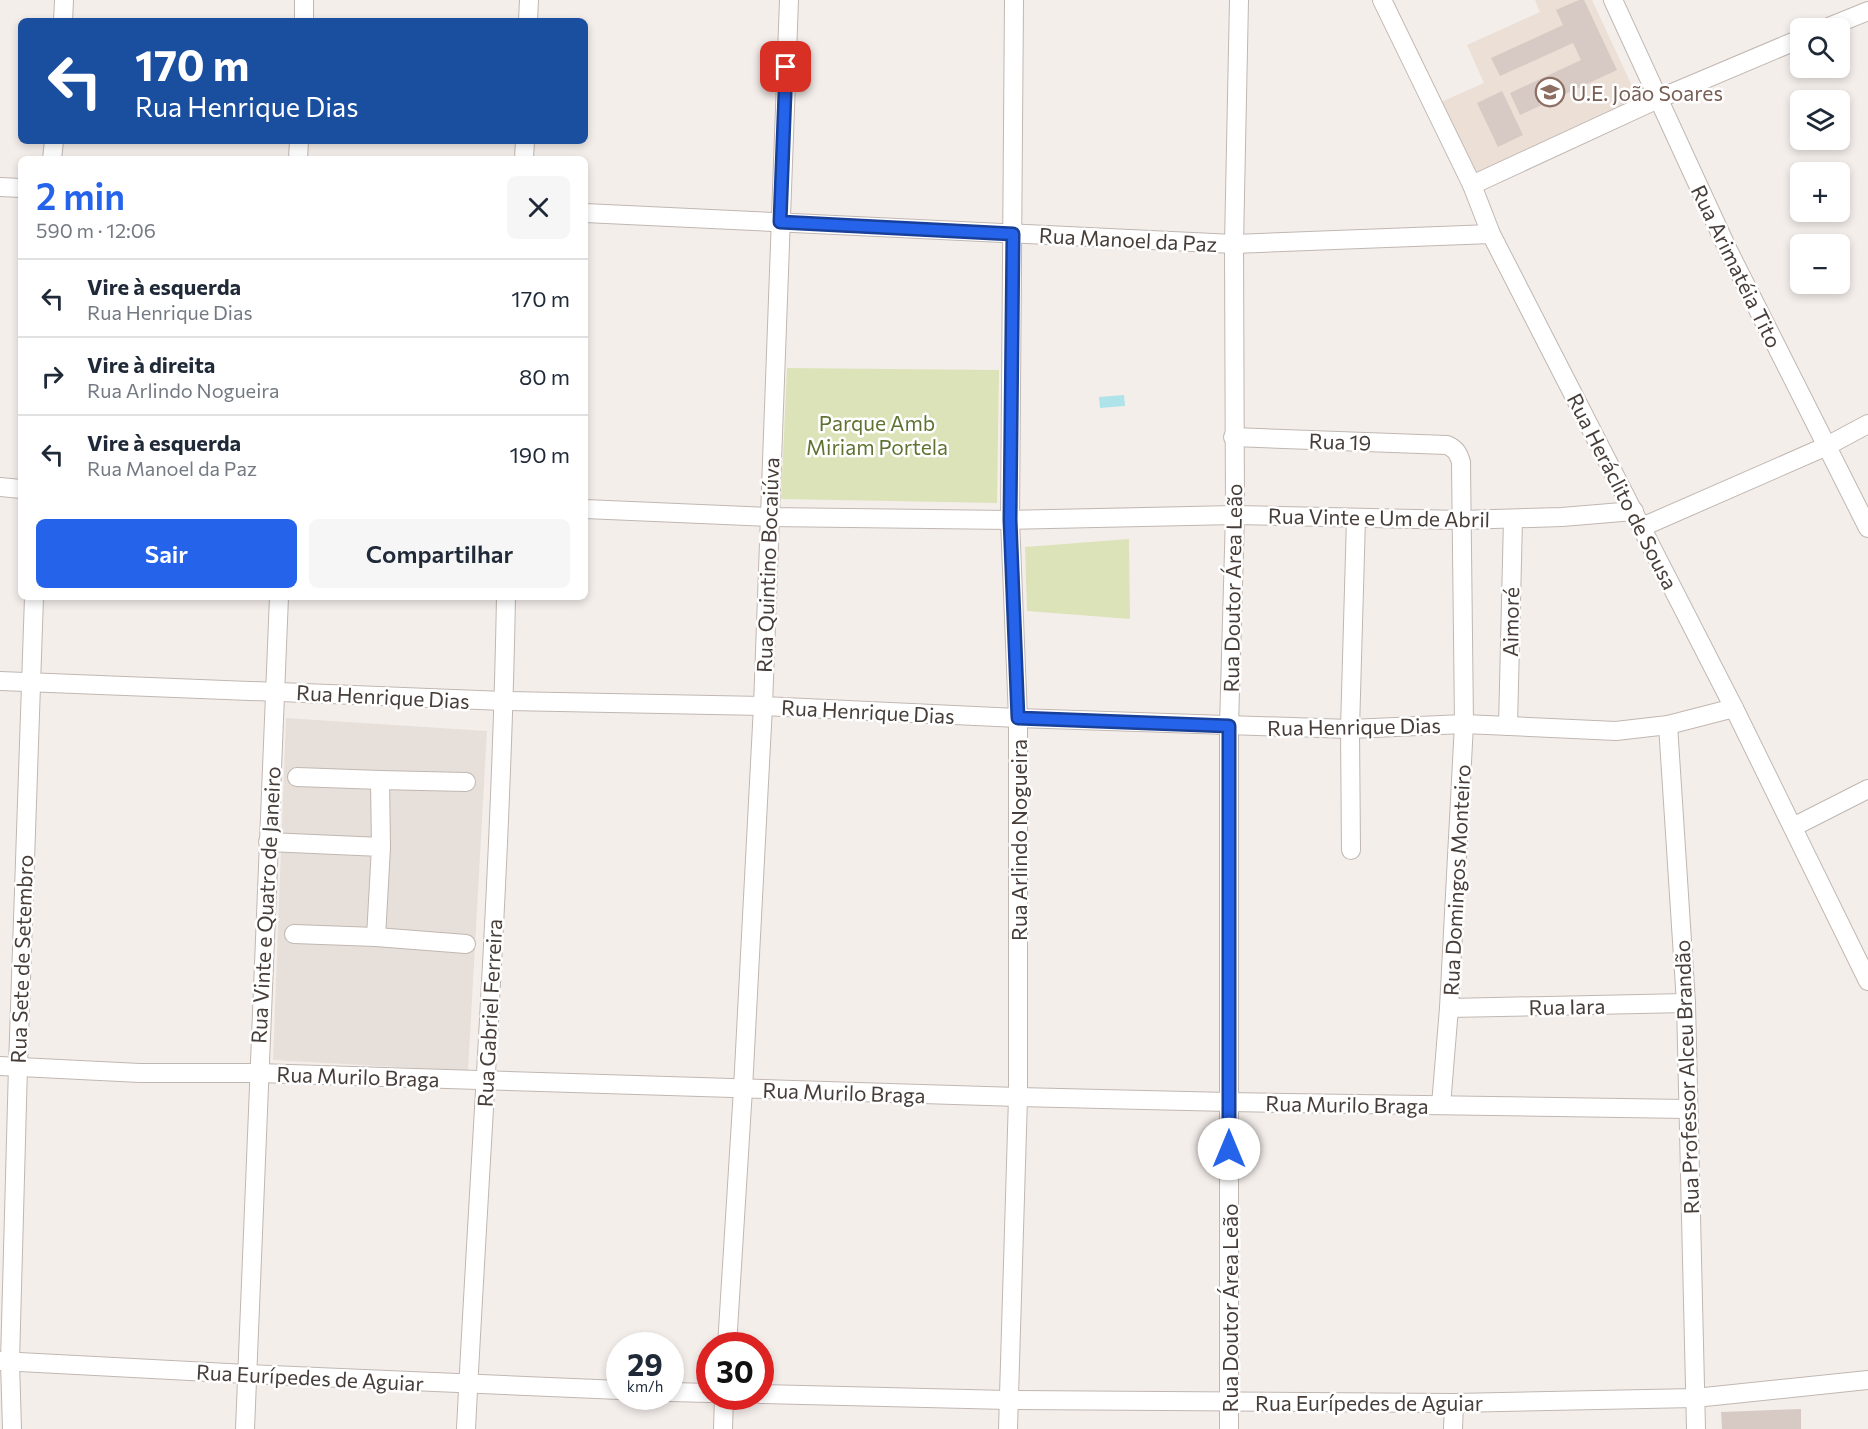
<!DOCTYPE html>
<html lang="pt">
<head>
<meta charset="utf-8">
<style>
  :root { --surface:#fff; --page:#f6f6f7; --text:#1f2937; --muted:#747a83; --line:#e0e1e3; --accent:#2563eb }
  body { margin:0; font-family:Commissioner,sans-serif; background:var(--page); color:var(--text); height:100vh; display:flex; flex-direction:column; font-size:22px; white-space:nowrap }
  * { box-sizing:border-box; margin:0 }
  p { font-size:20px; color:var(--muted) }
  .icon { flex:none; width:33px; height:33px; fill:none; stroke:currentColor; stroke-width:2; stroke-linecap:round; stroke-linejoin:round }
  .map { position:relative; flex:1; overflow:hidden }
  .details { position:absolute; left:18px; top:156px; width:570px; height:444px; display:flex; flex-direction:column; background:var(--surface); border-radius:9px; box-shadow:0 3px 9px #0003 }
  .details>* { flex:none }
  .hud { position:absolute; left:18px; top:18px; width:570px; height:126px; border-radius:9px; box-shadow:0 3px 9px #0003; background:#1a4fa0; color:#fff; overflow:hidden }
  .fabs { position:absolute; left:1790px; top:18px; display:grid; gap:12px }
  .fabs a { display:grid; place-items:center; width:60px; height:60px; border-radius:9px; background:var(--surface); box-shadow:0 3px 9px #0003; font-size:30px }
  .speed { position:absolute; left:606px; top:1332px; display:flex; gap:12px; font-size:30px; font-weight:700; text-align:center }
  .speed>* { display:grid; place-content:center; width:78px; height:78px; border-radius:50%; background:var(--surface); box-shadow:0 3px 9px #0003; line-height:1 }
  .speed small { font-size:15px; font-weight:400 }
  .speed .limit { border:9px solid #d22; background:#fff; color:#111 }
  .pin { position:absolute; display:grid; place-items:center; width:51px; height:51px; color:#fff; margin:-26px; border-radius:12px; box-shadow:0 3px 9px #0006 }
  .me { position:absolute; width:66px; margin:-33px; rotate:0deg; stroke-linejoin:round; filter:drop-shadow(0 0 4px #0008) }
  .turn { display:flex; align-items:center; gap:21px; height:126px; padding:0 18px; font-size:27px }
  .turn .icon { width:78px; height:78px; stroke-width:2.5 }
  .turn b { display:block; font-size:42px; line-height:51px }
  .round { display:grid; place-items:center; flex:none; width:63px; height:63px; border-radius:9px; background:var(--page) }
  .overview { display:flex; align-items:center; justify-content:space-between; height:102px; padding:0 18px }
  h1 { font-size:36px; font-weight:600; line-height:45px; color:var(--accent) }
  .primary-button { display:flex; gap:12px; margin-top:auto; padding:12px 18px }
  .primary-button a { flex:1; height:69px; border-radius:9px; background:var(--accent); color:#fff; font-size:24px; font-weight:600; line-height:69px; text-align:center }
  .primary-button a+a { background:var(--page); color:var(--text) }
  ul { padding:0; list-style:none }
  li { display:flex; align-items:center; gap:18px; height:78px; padding:0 18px; border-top:2px solid var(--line) }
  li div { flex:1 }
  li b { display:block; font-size:22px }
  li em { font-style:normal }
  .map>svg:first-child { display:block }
  .residential { fill:#e7dfda }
  .education { fill:#ebdfd6 }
  .green { fill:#dde3b8 }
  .water { fill:#aee3e9 }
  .building { fill:#d7cac4 }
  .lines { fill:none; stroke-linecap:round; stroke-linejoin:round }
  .minor-casing { stroke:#c1b7b1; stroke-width:20 }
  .minor { stroke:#fff; stroke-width:18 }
  .route-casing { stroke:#184099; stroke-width:15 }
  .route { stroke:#2563eb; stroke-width:10 }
  .labels { text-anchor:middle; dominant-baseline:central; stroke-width:5; stroke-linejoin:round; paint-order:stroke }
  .education-label { font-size:21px; fill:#785e54; stroke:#fff; text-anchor:start }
  .street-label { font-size:21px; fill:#473e39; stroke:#fff }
  .park-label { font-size:21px; fill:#5e7332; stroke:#fff }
</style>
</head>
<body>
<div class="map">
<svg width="1868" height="1429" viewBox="0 0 1868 1429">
  <rect width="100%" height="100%" fill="#f4eeeb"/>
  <path class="residential" d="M286,718L487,731L468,1071L273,1060Z"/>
  <path class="education" d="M1535,0H1592L1639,101L1473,176L1439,103L1484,83L1467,45L1540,12Z"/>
  <g class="green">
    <path d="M787,368L999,370L997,503L781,499Z"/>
    <path d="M1129,539L1130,619L1027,611L1025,547Z"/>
  </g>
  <path class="water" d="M1124,395L1125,406L1100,408L1099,397Z"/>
  <g class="building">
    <path d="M1579,0H1584L1617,70L1520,115L1510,93L1581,60L1573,43L1500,76L1491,58L1563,25L1556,10Z"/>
    <path d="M1502,91L1523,135L1498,147L1477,103Z"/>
    <path d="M1801,1409V1429H1722L1721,1412Z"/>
  </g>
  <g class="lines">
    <g class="minor-casing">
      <g id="minor">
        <path d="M1382,0L1472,185L1491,234L1734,708L1868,981"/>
        <path d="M1613,0L1728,250L1868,528"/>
        <path d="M63,21L64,0"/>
        <path d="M304,21V0"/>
        <path d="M528,21L529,0"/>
        <path d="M1826,28L1868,11"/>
        <path d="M52,159L54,141"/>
        <path d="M298,159L299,141"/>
        <path d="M524,159L525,141"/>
        <path d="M1472,185L1658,99L1800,39"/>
        <path d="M0,187L21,188"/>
        <path d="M585,213L1234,244L1491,234"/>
        <path d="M1233,437L1447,445C1456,449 1458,453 1461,462L1464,724L1449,1008L1441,1105"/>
        <path d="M0,487L21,489"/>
        <path d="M585,509L769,517L1010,520L1235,515L1461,520L1562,517L1634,511"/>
        <path d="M1642,527L1827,446L1868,424"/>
        <path d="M0,681L504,701L763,706L1018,718L1350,729L1464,724L1616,731L1668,725L1734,708"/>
        <path d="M1668,725L1686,1003L1696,1429"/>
        <path d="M1508,726L1513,519"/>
        <path d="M297,777L380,780"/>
        <path d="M1793,827L1868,789"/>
        <path d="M268,842L381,847L376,937"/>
        <path d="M381,847L380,780L466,782"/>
        <path d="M1351,850L1350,729L1356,518"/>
        <path d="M294,934L376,937L466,944"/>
        <path d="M1449,1008L1686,1003"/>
        <path d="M0,1066L140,1073H258L1018,1097L1229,1102L1687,1109"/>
        <path d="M727,1346L743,1089L763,706L789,0"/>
        <path d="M0,1361L247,1374L620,1390"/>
        <path d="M670,1392L710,1393"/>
        <path d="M760,1394L1008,1400L1454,1403L1695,1398L1868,1380"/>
        <path d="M12,1429L10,1362L18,1066L34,597"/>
        <path d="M245,1429L279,597"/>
        <path d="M466,1429C480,1152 501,875 506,597"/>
        <path d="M723,1429L724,1396"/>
        <path d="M1008,1429L1018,1097V718L1010,520L1014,0"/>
        <path d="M1229,1429V726L1235,515L1234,244L1239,0"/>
        <path d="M1453,1429L1454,1403"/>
      </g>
    </g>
    <use href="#minor" class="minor"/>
  </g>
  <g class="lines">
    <g class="route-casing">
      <path id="route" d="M786,67L780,222L1013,234L1010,520L1018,718L1229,726V1149"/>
    </g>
    <use href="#route" class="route"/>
  </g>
  <defs>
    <g id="school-ring" transform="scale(1.5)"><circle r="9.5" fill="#fff" stroke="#8d6e63" stroke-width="1.5"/><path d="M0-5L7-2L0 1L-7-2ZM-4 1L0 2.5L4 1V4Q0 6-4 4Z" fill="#8d6e63"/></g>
  </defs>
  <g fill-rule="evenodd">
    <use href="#school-ring" x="1550" y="92"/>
  </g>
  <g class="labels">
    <g class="education-label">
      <text x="1571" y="92">U.E. João Soares</text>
    </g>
    <g class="street-label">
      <text transform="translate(1128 239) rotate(3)">Rua Manoel da Paz</text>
      <text transform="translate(1737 266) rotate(64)">Rua Arimatéia Tito</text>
      <text transform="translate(1340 441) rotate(2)">Rua 19</text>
      <text transform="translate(1623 491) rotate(63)">Rua Heráclito de Sousa</text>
      <text transform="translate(1379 517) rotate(1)">Rua Vinte e Um de Abril</text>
      <text transform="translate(767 565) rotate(-88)">Rua Quintino Bocaiúva</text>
      <text transform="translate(1232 588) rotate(-89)">Rua Doutor Área Leão</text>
      <text transform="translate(1510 622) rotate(-89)">Aimoré</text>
      <text transform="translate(383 696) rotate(3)">Rua Henrique Dias</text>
      <text transform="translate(868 711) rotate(3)">Rua Henrique Dias</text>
      <text transform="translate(1354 726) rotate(-1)">Rua Henrique Dias</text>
      <text transform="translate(1018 840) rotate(-90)">Rua Arlindo Nogueira</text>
      <text transform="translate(1456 880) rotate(-87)">Rua Domingos Monteiro</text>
      <text transform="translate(265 905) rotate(-87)">Rua Vinte e Quatro de Janeiro</text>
      <text transform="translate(21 959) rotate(-88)">Rua Sete de Setembro</text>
      <text transform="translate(1567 1006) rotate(-1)">Rua Iara</text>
      <text transform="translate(489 1013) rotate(-87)">Rua Gabriel Ferreira</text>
      <text transform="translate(358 1076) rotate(2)">Rua Murilo Braga</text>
      <text transform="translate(1686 1077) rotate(-92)">Rua Professor Alceu Brandão</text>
      <text transform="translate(844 1092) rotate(2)">Rua Murilo Braga</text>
      <text transform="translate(1347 1104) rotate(1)">Rua Murilo Braga</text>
      <text transform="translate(1229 1308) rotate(-90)">Rua Doutor Área Leão</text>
      <text transform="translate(310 1377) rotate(3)">Rua Eurípedes de Aguiar</text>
      <text x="1369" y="1402">Rua Eurípedes de Aguiar</text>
    </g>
    <g class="park-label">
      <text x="877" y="422">Parque Amb<tspan x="877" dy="24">Miriam Portela</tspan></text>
    </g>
  </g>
</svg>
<div class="fabs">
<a><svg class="icon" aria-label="search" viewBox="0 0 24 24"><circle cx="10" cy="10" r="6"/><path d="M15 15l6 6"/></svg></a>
<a><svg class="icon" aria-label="layers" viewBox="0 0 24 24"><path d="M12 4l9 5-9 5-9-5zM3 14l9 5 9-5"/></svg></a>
<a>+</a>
<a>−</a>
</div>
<div class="speed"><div>29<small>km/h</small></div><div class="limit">30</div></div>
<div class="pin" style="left:786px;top:67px;background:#d93025"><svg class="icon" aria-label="arrive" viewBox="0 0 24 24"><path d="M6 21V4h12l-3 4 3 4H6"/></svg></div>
<svg class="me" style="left:1229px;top:1149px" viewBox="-20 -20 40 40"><circle r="19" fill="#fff"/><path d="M0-13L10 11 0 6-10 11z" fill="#2563eb"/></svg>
<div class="hud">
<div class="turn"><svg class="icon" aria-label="left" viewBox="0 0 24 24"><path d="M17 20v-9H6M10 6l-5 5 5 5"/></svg><div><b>170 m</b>Rua Henrique Dias</div></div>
</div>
<section class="details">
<div class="overview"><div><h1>2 min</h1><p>590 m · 12:06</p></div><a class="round"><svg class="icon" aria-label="close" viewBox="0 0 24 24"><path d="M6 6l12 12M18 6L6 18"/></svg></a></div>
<ul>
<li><svg class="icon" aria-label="left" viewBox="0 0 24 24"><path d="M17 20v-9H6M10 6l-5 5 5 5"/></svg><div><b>Vire à esquerda</b><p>Rua Henrique Dias</p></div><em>170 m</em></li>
<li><svg class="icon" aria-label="right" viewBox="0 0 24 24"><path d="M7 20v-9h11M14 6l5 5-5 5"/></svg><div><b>Vire à direita</b><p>Rua Arlindo Nogueira</p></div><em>80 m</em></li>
<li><svg class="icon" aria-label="left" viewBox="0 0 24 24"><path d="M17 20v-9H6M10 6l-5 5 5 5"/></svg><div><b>Vire à esquerda</b><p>Rua Manoel da Paz</p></div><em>190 m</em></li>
</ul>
<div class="primary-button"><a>Sair</a><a>Compartilhar</a></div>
</section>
</div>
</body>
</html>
